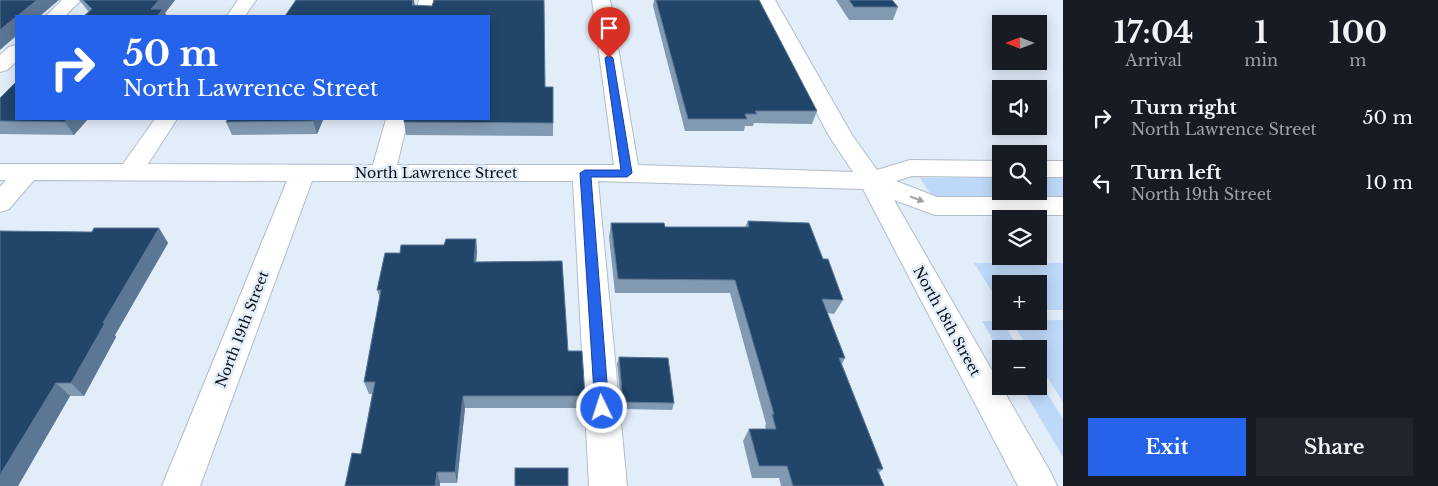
<!DOCTYPE html>
<html lang="en">
<head>
<meta charset="utf-8">
<style>
  :root { --surface:#171b24; --page:#20242c; --text:#f1f3f6; --muted:#9ea1a6; --accent:#2563eb }
  body { margin:0; font-family:"Libre Baskerville",serif; background:var(--page); color:var(--text); height:100vh; display:flex; flex-direction:column; font-size:19px; white-space:nowrap }
  * { box-sizing:border-box; margin:0 }
  p { font-size:16px; color:var(--muted) }
  .icon { flex:none; width:28px; height:28px; fill:none; stroke:currentColor; stroke-width:2; stroke-linecap:round; stroke-linejoin:round }
  .map { position:relative; flex:1; overflow:hidden }
  .side { display:flex; flex-direction:column; background:var(--surface); width:375px }
  .side>* { flex:none }
  .banner { position:absolute; left:15px; top:15px; width:475px; height:105px; border-radius:0px; box-shadow:0 2px 12px #0003; background:#2563eb; color:#fff; overflow:hidden }
  .needle { width:32px; rotate:270deg }
  .controls { position:absolute; left:992px; top:15px; display:grid; gap:10px }
  .controls a { display:grid; place-items:center; width:55px; height:55px; border-radius:0px; background:var(--surface); box-shadow:0 2px 12px #0003; font-size:25px }
  .pin { position:absolute; display:grid; place-items:center; width:42px; height:42px; color:#fff; margin:-51px -21px; border-radius:50% 50% 50% 0; rotate:-45deg; box-shadow:0 0 5px #0007 }
  .pin .icon { rotate:45deg }
  .me { position:absolute; width:55px; margin:-28px; rotate:356deg; stroke-linejoin:round; filter:drop-shadow(0 0 4px #0008) }
  .turn { display:flex; align-items:center; gap:18px; height:105px; padding:0 25px; font-size:22px }
  .turn .icon { width:65px; height:65px; stroke-width:2.5 }
  .turn b { display:block; font-size:35px; line-height:42px }
  .eta { display:flex; justify-content:space-evenly; align-items:center; height:85px; text-align:center }
  .eta b { font-size:30px; font-weight:700; line-height:35px }
  .action { display:flex; gap:10px; margin-top:auto; padding:10px 25px }
  .action a { flex:1; height:58px; border-radius:0px; background:var(--accent); color:#fff; font-size:20px; font-weight:700; line-height:58px; text-align:center }
  .action a+a { background:var(--page); color:var(--text) }
  ul { padding:0; list-style:none }
  li { display:flex; align-items:center; gap:15px; height:65px; padding:0 25px }
  li div { flex:1 }
  li b { display:block; font-size:19px }
  li em { font-style:normal }
  main { display:flex; flex:1; min-height:0 }
  .map>svg:first-child { display:block }
  .green { fill:#bdd8f8 }
  .lines { fill:none; stroke-linecap:round; stroke-linejoin:round }
  .minor-casing { stroke:#b2bcc9; stroke-width:2 }
  .minor { fill:#fff; fill-rule:evenodd }
  .wall { fill:#8299b2 }
  .shaded-wall { fill:#5c7795 }
  .building { fill:#22456a; stroke:#5c7795 }
  .oneway { fill:#9d9fa0 }
  .route { fill:#2563eb; stroke:#184099 }
  .labels { text-anchor:middle; dominant-baseline:central; stroke-width:5; stroke-linejoin:round; paint-order:stroke }
  .street-label { font-size:14px; fill:#0b0e12; stroke:#e2edfa }
</style>
</head>
<body>
<main>
<div class="map">
<svg width="1063" height="486" viewBox="0 0 1063 486">
  <rect width="100%" height="100%" fill="#e2edfa"/>
  <g class="green">
    <path d="M1001,177V191H1039V177H1063V198H933L920,178Z"/>
    <path d="M974,263H1063V310H1039V284H1001V306Z"/>
    <path d="M1063,320V402L1039,364V349H1029L1011,321Z"/>
    <path d="M982,321H1002L1019,349H1001V354Z"/>
    <path d="M1039,380L1063,419V457L1021,386H1039Z"/>
  </g>
  <g class="lines">
    <g class="minor-casing">
      <g id="minor">
        <path d="M62,0H81L65,16H46Z"/>
        <path d="M238,0H256L245,16H227Z"/>
        <path d="M419,0H437L433,16H415Z"/>
        <path d="M592,0H610L638,165L853,172L829,136L757,0H775L852,135L877,170L910,160L1001,161V177L912,176L896,181L937,197H1063V215H935L894,200L1051,473L1057,486H1018L863,189L598,181L627,486H589L573,181H312L200,486H162L287,181L34,180L9,209L0,212V187L6,180H0V164H123L155,119H177L148,164L373,165L386,119H408L397,165H614Z"/>
        <path d="M16,45V62L7,70L0,72V55L9,47Z"/>
        <rect x="1039" y="161" width="24" height="16"/>
      </g>
    </g>
    <use href="#minor" class="minor"/>
  </g>
  <g class="wall">
    <path d="M79,0H175L165,13L167,16H84L89,12Z"/>
    <path d="M654,0H759L817,111L812,124L754,123L753,126H745L744,131H685L653,6Z"/>
    <path d="M836,0H892L898,7L893,20H849Z"/>
    <path d="M415,5L545,87L553,123V136L406,135L404,122L489,119Z"/>
    <path d="M0,98L88,119L74,135L0,134Z"/>
    <path d="M228,119H333V120H323L317,134L232,135L226,122Z"/>
    <path d="M748,221L823,259L843,300L834,314L827,313L845,358L842,364L883,469L879,473L884,486H781L779,478H752L743,441L749,429H766L765,426L766,424L730,293H615L609,237L611,223L665,227H745Z"/>
    <path d="M159,228L168,243L115,335L116,337L84,396H70L18,486H0L92,232Z"/>
    <path d="M476,239L477,252L476,262L568,351L585,396L583,408H465L457,483H440V486H345L361,454L372,394H369L364,382L380,298L377,290L400,253Z"/>
    <path d="M619,357L674,403L672,410L622,409L617,364Z"/>
  </g>
  <g class="shaded-wall">
    <path d="M37,0H59L40,16H17Z"/>
    <path d="M159,0H175L165,13L167,16H155L151,9Z"/>
    <path d="M413,0H414L415,7L412,5Z"/>
    <path d="M16,17V36L0,50V30Z"/>
    <path d="M67,119H88L74,135L65,122Z"/>
    <path d="M314,119H322L323,120L317,134L313,121Z"/>
    <path d="M159,228L168,243L115,335L116,337L84,396L71,383L103,323Z"/>
    <path d="M476,239L477,252L475,275L474,262Z"/>
    <path d="M56,383L70,396L18,486H0V475Z"/>
    <path d="M463,396L465,408L457,483L455,472Z"/>
    <path d="M437,472L440,483V486H435Z"/>
  </g>
  <g class="building">
    <path d="M0,0H37L0,30Z"/>
    <path d="M83,0H159L151,9H163L157,16H84L92,9Z"/>
    <path d="M296,0H413L412,5L432,6L434,0H544L545,87H553V123L404,122V119H489V16H285Z"/>
    <path d="M656,0H759L817,111H755L757,114H745L747,119H688Z"/>
    <path d="M849,0H892L898,7H854Z"/>
    <path d="M16,82V119H67L65,122L0,121V98Z"/>
    <path d="M228,119H314L313,121L226,122Z"/>
    <path d="M748,221L809,223L823,259H828L843,300L822,299L845,358H839L883,469H877L884,486H793L787,466H759L749,429H776L772,414H774L735,280L618,279L611,223H664L665,227H749Z"/>
    <path d="M94,228H159L103,323H105L71,383H56L0,475V231L92,232Z"/>
    <path d="M446,239H476L474,262L562,261L568,351H582L585,396H463L455,472H437L435,486H345L352,453L361,454L375,382H364L381,290H377L385,253H400L401,245H444Z"/>
    <path d="M619,357L668,358L674,403L623,402Z"/>
    <rect x="515" y="468" width="53" height="18"/>
  </g>
  <defs><path id="oneway-solid" d="M-6-.8H1V-3.2L6.5 0L1 3.2V.8H-6Z" transform="scale(1.25)"/></defs>
  <use class="oneway" href="#oneway-solid" transform="translate(917 199) rotate(21)"/>
  <path class="route" d="M609,55L613,58L632,173L627,177H591L609,408L607,412L602,414L597,412L595,408L580,173L585,170H621L605,58Z"/>
  <g class="labels">
    <g class="street-label">
      <text x="436" y="173">North Lawrence Street</text>
      <text transform="translate(947 321) rotate(61)">North 18th Street</text>
      <text transform="translate(242 329) rotate(-69)">North 19th Street</text>
    </g>
  </g>
</svg>
<div class="controls">
<a><svg class="needle" viewBox="-14 -14 28 28"><path d="M0-13l5 13h-10z" fill="#e53935"/><path d="M0 13l5-13h-10z" fill="#9ea1a6"/></svg></a>
<a><svg class="icon" aria-label="sound" viewBox="0 0 24 24"><path d="M4 9h4l5-4v14l-5-4H4zM17 9q2 3 0 6"/></svg></a>
<a><svg class="icon" aria-label="search" viewBox="0 0 24 24"><circle cx="10" cy="10" r="6"/><path d="M15 15l6 6"/></svg></a>
<a><svg class="icon" aria-label="layers" viewBox="0 0 24 24"><path d="M12 4l9 5-9 5-9-5zM3 14l9 5 9-5"/></svg></a>
<a>+</a>
<a>−</a>
</div>
<div class="pin" style="left:609px;top:58px;background:#d93025"><svg class="icon" aria-label="arrive" viewBox="0 0 24 24"><path d="M6 21V4h12l-3 4 3 4H6"/></svg></div>
<svg class="me" style="left:602px;top:408px" viewBox="-20 -20 40 40"><circle r="17" fill="#2563eb" stroke="#fff" stroke-width="3"/><path d="M0-11L8 9 0 5-8 9z" fill="#fff"/></svg>
<div class="banner">
<div class="turn"><svg class="icon" aria-label="right" viewBox="0 0 24 24"><path d="M7 20v-9h11M14 6l5 5-5 5"/></svg><div><b>50 m</b>North Lawrence Street</div></div>
</div>
</div>
<section class="side">
<div class="eta">
<div><b>17:04</b><p>Arrival</p></div>
<div><b>1</b><p>min</p></div>
<div><b>100</b><p>m</p></div>
</div>
<ul>
<li><svg class="icon" aria-label="right" viewBox="0 0 24 24"><path d="M7 20v-9h11M14 6l5 5-5 5"/></svg><div><b>Turn right</b><p>North Lawrence Street</p></div><em>50 m</em></li>
<li><svg class="icon" aria-label="left" viewBox="0 0 24 24"><path d="M17 20v-9H6M10 6l-5 5 5 5"/></svg><div><b>Turn left</b><p>North 19th Street</p></div><em>10 m</em></li>
</ul>
<div class="action"><a>Exit</a><a>Share</a></div>
</section>
</main>
</body>
</html>
